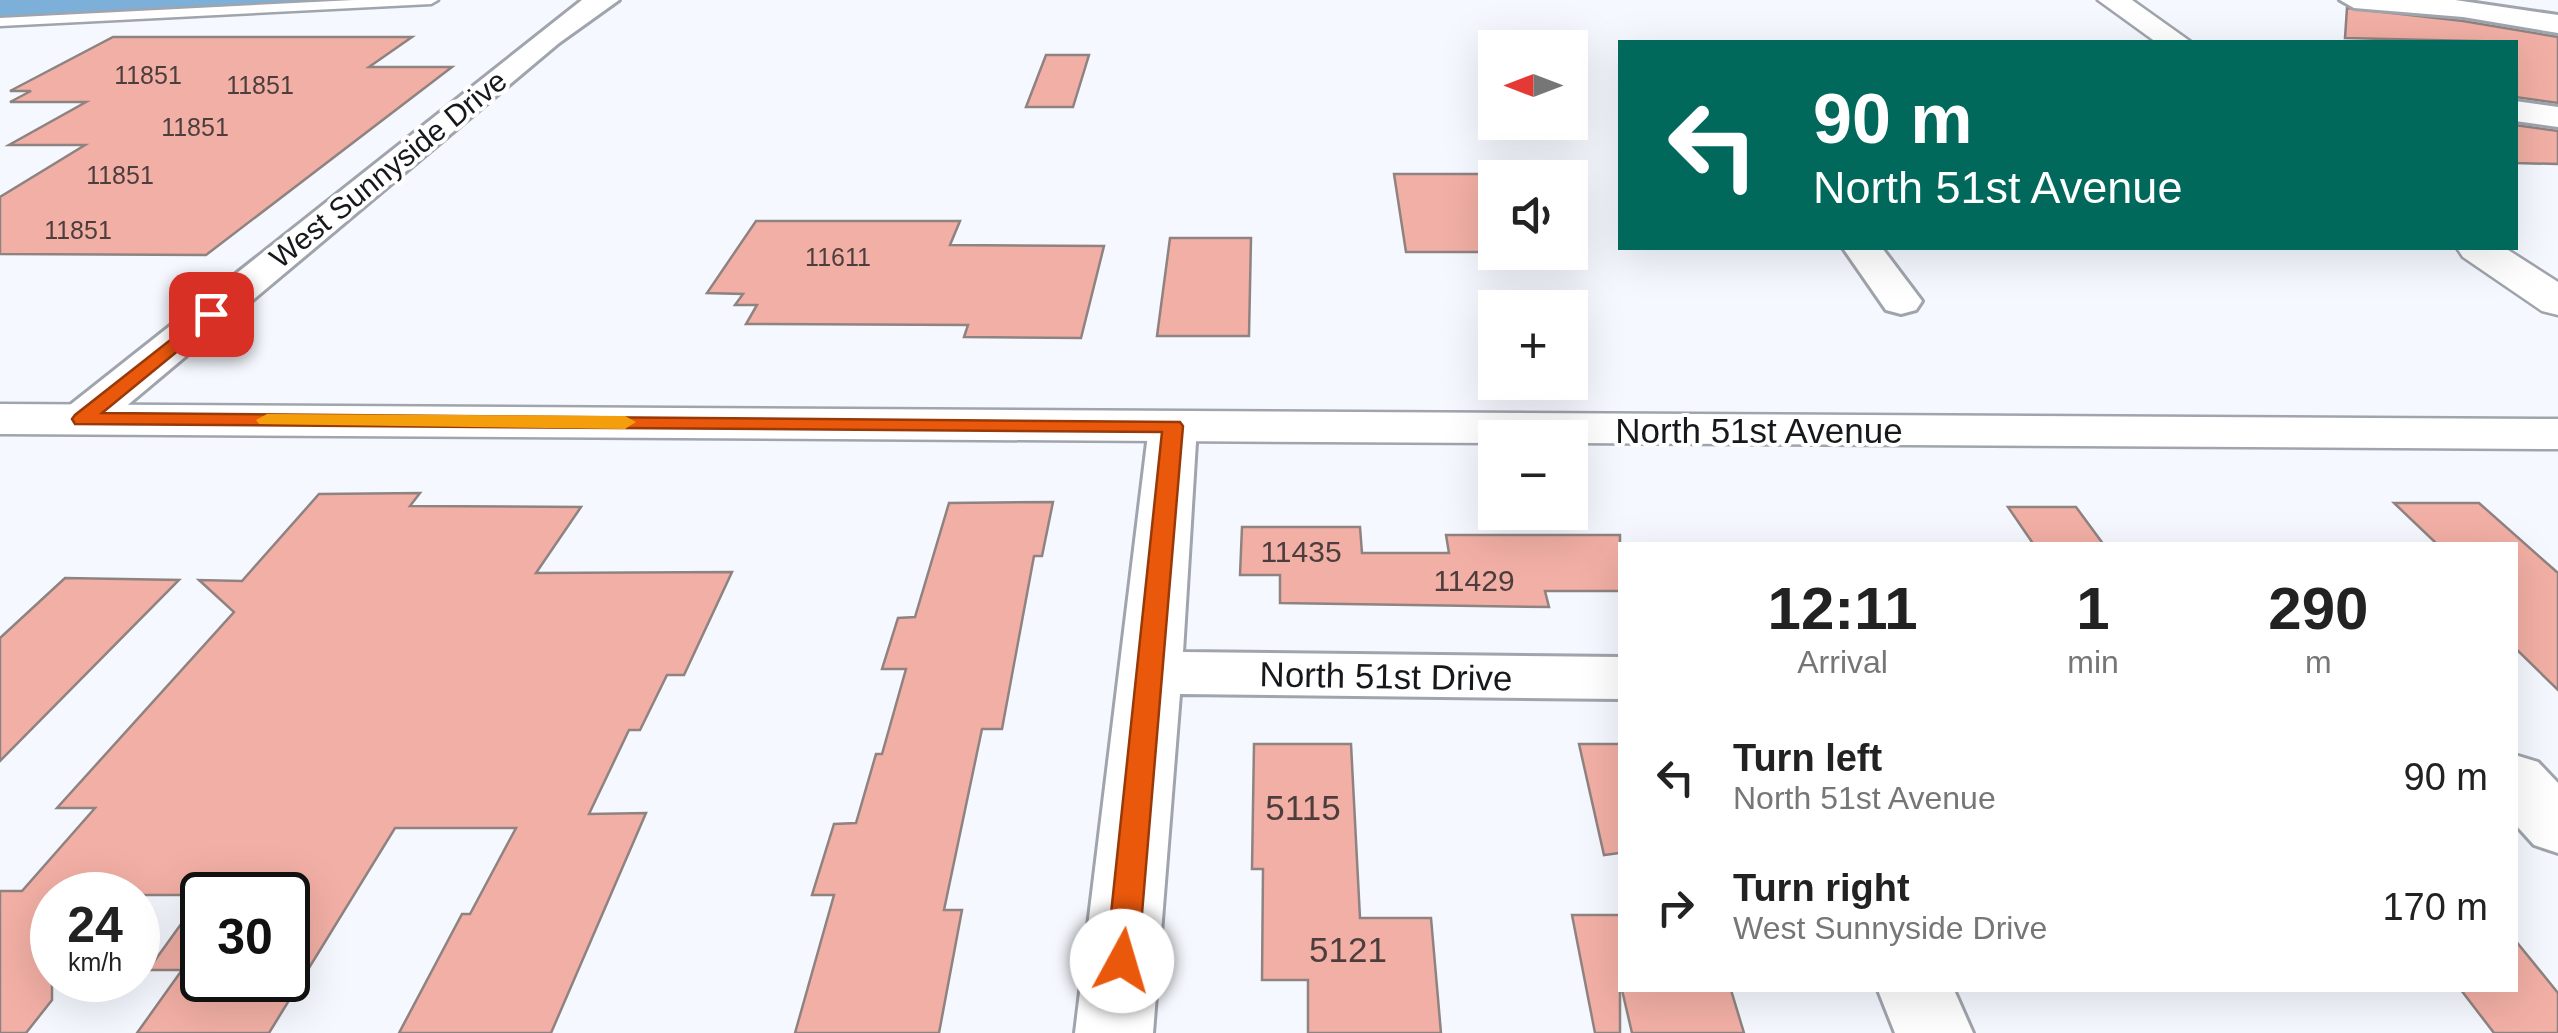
<!DOCTYPE html>
<html lang="en">
<head>
<meta charset="utf-8">
<style>
  :root { --surface:#fff; --page:#f2f2f2; --text:#222; --muted:#767676 }
  body { margin:0; font-family:Helvetica,sans-serif; background:var(--page); color:var(--text); height:100vh; display:flex; flex-direction:column; font-size:38px; white-space:nowrap }
  * { box-sizing:border-box; margin:0 }
  p { font-size:32px; color:var(--muted) }
  .icon { flex:none; width:55px; height:55px; fill:none; stroke:currentColor; stroke-width:2; stroke-linecap:round; stroke-linejoin:round }
  .map { position:relative; flex:1; overflow:hidden }
  .sheet { position:absolute; left:1618px; top:542px; width:900px; height:450px; display:flex; flex-direction:column; background:var(--surface); border-radius:0px; box-shadow:0 10px 40px #0002 }
  .sheet>* { flex:none }
  .banner { position:absolute; left:1618px; top:40px; width:900px; height:210px; border-radius:0px; box-shadow:0 10px 40px #0002; background:#00695c; color:#fff; overflow:hidden }
  .needle { width:65px; rotate:270deg }
  .tools { position:absolute; left:1478px; top:30px; display:grid; gap:20px }
  .tools a { display:grid; place-items:center; width:110px; height:110px; border-radius:0px; background:var(--surface); box-shadow:0 10px 40px #0002; font-size:50px }
  .speed { position:absolute; left:30px; top:872px; display:flex; gap:20px; font-size:50px; font-weight:700; text-align:center }
  .speed>* { display:grid; place-content:center; width:130px; height:130px; border-radius:50%; background:var(--surface); box-shadow:0 10px 40px #0002; line-height:1 }
  .speed small { font-size:25px; font-weight:400 }
  .speed .limit { border:5px solid #111; border-radius:15px; background:#fff; color:#111 }
  .pin { position:absolute; display:grid; place-items:center; width:85px; height:85px; color:#fff; margin:-42px; border-radius:20px; box-shadow:0 5px 15px #0006 }
  .me { position:absolute; width:110px; margin:-55px; rotate:6deg; stroke-linejoin:round; filter:drop-shadow(0 0 8px #0008) }
  .turn { display:flex; align-items:center; gap:35px; height:210px; padding:0 30px; font-size:45px }
  .turn .icon { width:130px; height:130px; stroke-width:2.5 }
  .turn b { display:block; font-size:70px; line-height:85px }
  .eta { display:flex; justify-content:space-evenly; align-items:center; height:170px; text-align:center }
  .eta b { font-size:60px; font-weight:700; line-height:70px }
  ul { padding:0; list-style:none }
  li { display:flex; align-items:center; gap:30px; height:130px; padding:0 30px }
  li div { flex:1 }
  li b { display:block; font-size:38px }
  li em { font-style:normal }
  .map>svg:first-child { display:block }
  .water { fill:#7cb0d9 }
  .building { fill:#f2afa5; stroke:#8e8381; stroke-width:2.5; fill-rule:evenodd }
  .lines { fill:none; stroke-linecap:round; stroke-linejoin:round }
  .lane-casing { stroke:#9fa4ad; stroke-width:5 }
  .street-casing { stroke:#9fa4ad; stroke-width:6 }
  .secondary-casing { stroke:#9fa4ad; stroke-width:5 }
  .primary-casing { stroke:#9fa4ad; stroke-width:5 }
  .lane { fill:#fff; fill-rule:evenodd }
  .street { fill:#fff; fill-rule:evenodd }
  .secondary { fill:#fff; fill-rule:evenodd }
  .primary { fill:#fff; fill-rule:evenodd }
  .route { fill:#ea580c; stroke:#983908; stroke-width:2.5 }
  .slow { fill:#f59e0b }
  .labels { text-anchor:middle; dominant-baseline:central; stroke-width:8; stroke-linejoin:round; paint-order:stroke }
  .far-number-label { font-size:25px; fill:#4d3e3e }
  .far-street-label { font-size:30px; fill:#16181b; stroke:#fff }
  .number-label { font-size:30px; fill:#4d3e3e }
  .street-label { font-size:35px; fill:#16181b; stroke:#fff }
  .near-number-label { font-size:35px; fill:#4d3e3e }
</style>
</head>
<body>
<div class="map">
<svg width="2558" height="1033" viewBox="0 0 2558 1033">
  <rect width="100%" height="100%" fill="#f5f8fe"/>
  <path class="water" d="M0,0H370L0,19Z"/>
  <g class="building">
    <path d="M2347,8L2463,21L2558,37V103L2515,97V42L2345,38Z"/>
    <path d="M113,37H412L369,67H452L206,255L0,254V197L85,145H9L86,102H10L31,91H10Z"/>
    <path d="M1046,55H1089L1073,107H1026Z"/>
    <path d="M2515,125L2558,131V164L2515,163Z"/>
    <path d="M1394,174H1484L1495,214V252H1406Z"/>
    <path d="M756,221H960L950,245L1104,246L1081,338L964,337L968,325L746,324L757,305H735L743,294L707,293Z"/>
    <path d="M1170,238H1251L1249,336H1157Z"/>
    <path d="M420,493L410,506L581,507L536,573L732,572L684,675H667L640,730H629L589,814L646,813L551,1033H399L462,914H470L516,828H395L269,1033H137L182,970H148L202,895H52V1000L26,1033H0V891H22L95,808H57L234,612L199,580L242,581L319,494ZM202,895H288V980H202Z"/>
    <path d="M1053,502L1042,556H1034L1002,729H982L944,910H962L939,1033H795L834,895H812L834,824L856,823L876,754H882L906,669H882L898,618L915,617L949,503Z"/>
    <path d="M2394,503H2479L2558,573V690L2515,648V545H2438Z"/>
    <path d="M2008,507H2076L2104,545H2034Z"/>
    <path d="M1242,527H1360L1362,553H1449L1446,535H1620V591H1545L1549,607L1280,603V575H1240Z"/>
    <path d="M65,578L179,580L0,761V638Z"/>
    <path d="M1254,744H1351L1360,918H1431L1441,1033H1308V980H1262L1263,869H1252Z"/>
    <path d="M1579,744H1620V853L1604,855Z"/>
    <path d="M1572,915H1620V1033H1595Z"/>
    <path d="M2515,940L2558,993V1033H2494L2461,990H2515Z"/>
    <path d="M1622,990H1731L1744,1033H1632Z"/>
  </g>
  <g class="lines">
    <g class="lane-casing">
      <path id="lane" d="M354,0H438L431,4L0,26V18Z"/>
    </g>
    <g class="street-casing">
      <g id="street">
        <path d="M582,0H619L559,43L99,429L82,433L65,429L58,419L65,409Z"/>
        <path d="M2340,0H2455L2558,15V33L2463,17L2354,8Z"/>
        <path d="M2515,101L2558,107V127L2515,121Z"/>
        <path d="M1843,248H1882L1922,301L1916,310L1901,314L1886,310Z"/>
        <path d="M1173,412L1190,416L1197,426L1183,652L1620,657V699L1180,694L1153,1033H1075L1149,426L1156,416Z"/>
        <path d="M2515,755L2538,762L2558,783V853L2534,845L2515,824Z"/>
        <path d="M1878,990H1954L1973,1033H1895Z"/>
      </g>
    </g>
    <g class="secondary-casing">
      <g id="secondary">
        <path d="M2098,0H2132L2191,42H2156Z"/>
        <path d="M2457,248H2505L2558,282V315L2542,311L2463,257Z"/>
      </g>
    </g>
    <g class="primary-casing">
      <path id="primary" d="M0,404L2558,419V449L1570,443V438H1495V443L0,434Z"/>
    </g>
    <use href="#lane" class="lane"/>
    <use href="#street" class="street"/>
    <use href="#secondary" class="secondary"/>
    <use href="#primary" class="primary"/>
  </g>
  <path class="route" d="M211,308L220,314L218,318L102,413L1180,422L1183,426L1138,961L1133,971L1122,975L1110,971L1106,961L1162,432L75,424L72,419L75,415Z"/>
  <path class="slow" d="M267,414L625,416L636,422L625,429L259,424L256,420Z"/>
  <g class="labels">
    <g class="far-number-label">
      <text x="148" y="75">11851</text>
      <text x="260" y="85">11851</text>
      <text x="195" y="127">11851</text>
      <text x="120" y="175">11851</text>
      <text x="78" y="230">11851</text>
      <text x="838" y="257">11611</text>
    </g>
    <g class="far-street-label">
      <text transform="translate(388 169) rotate(-39)">West Sunnyside Drive</text>
    </g>
    <g class="number-label">
      <text x="1301" y="551">11435</text>
      <text x="1474" y="580">11429</text>
    </g>
    <g class="street-label">
      <text x="1759" y="430">North 51st Avenue</text>
      <text transform="translate(1386 676) rotate(1)">North 51st Drive</text>
    </g>
    <g class="near-number-label">
      <text x="1303" y="807">5115</text>
      <text x="1348" y="949">5121</text>
    </g>
  </g>
</svg>
<div class="tools">
<a><svg class="needle" viewBox="-14 -14 28 28"><path d="M0-13l5 13h-10z" fill="#e53935"/><path d="M0 13l5-13h-10z" fill="#767676"/></svg></a>
<a><svg class="icon" aria-label="sound" viewBox="0 0 24 24"><path d="M4 9h4l5-4v14l-5-4H4zM17 9q2 3 0 6"/></svg></a>
<a>+</a>
<a>−</a>
</div>
<div class="speed"><div>24<small>km/h</small></div><div class="limit">30</div></div>
<div class="pin" style="left:211px;top:314px;background:#d93025"><svg class="icon" aria-label="arrive" viewBox="0 0 24 24"><path d="M6 21V4h12l-3 4 3 4H6"/></svg></div>
<svg class="me" style="left:1122px;top:961px" viewBox="-20 -20 40 40"><circle r="19" fill="#fff"/><path d="M0-13L10 11 0 6-10 11z" fill="#ea580c"/></svg>
<div class="banner">
<div class="turn"><svg class="icon" aria-label="left" viewBox="0 0 24 24"><path d="M17 20v-9H6M10 6l-5 5 5 5"/></svg><div><b>90 m</b>North 51st Avenue</div></div>
</div>
<section class="sheet">
<div class="eta">
<div><b>12:11</b><p>Arrival</p></div>
<div><b>1</b><p>min</p></div>
<div><b>290</b><p>m</p></div>
</div>
<ul>
<li><svg class="icon" aria-label="left" viewBox="0 0 24 24"><path d="M17 20v-9H6M10 6l-5 5 5 5"/></svg><div><b>Turn left</b><p>North 51st Avenue</p></div><em>90 m</em></li>
<li><svg class="icon" aria-label="right" viewBox="0 0 24 24"><path d="M7 20v-9h11M14 6l5 5-5 5"/></svg><div><b>Turn right</b><p>West Sunnyside Drive</p></div><em>170 m</em></li>
</ul>
</section>
</div>
</body>
</html>
